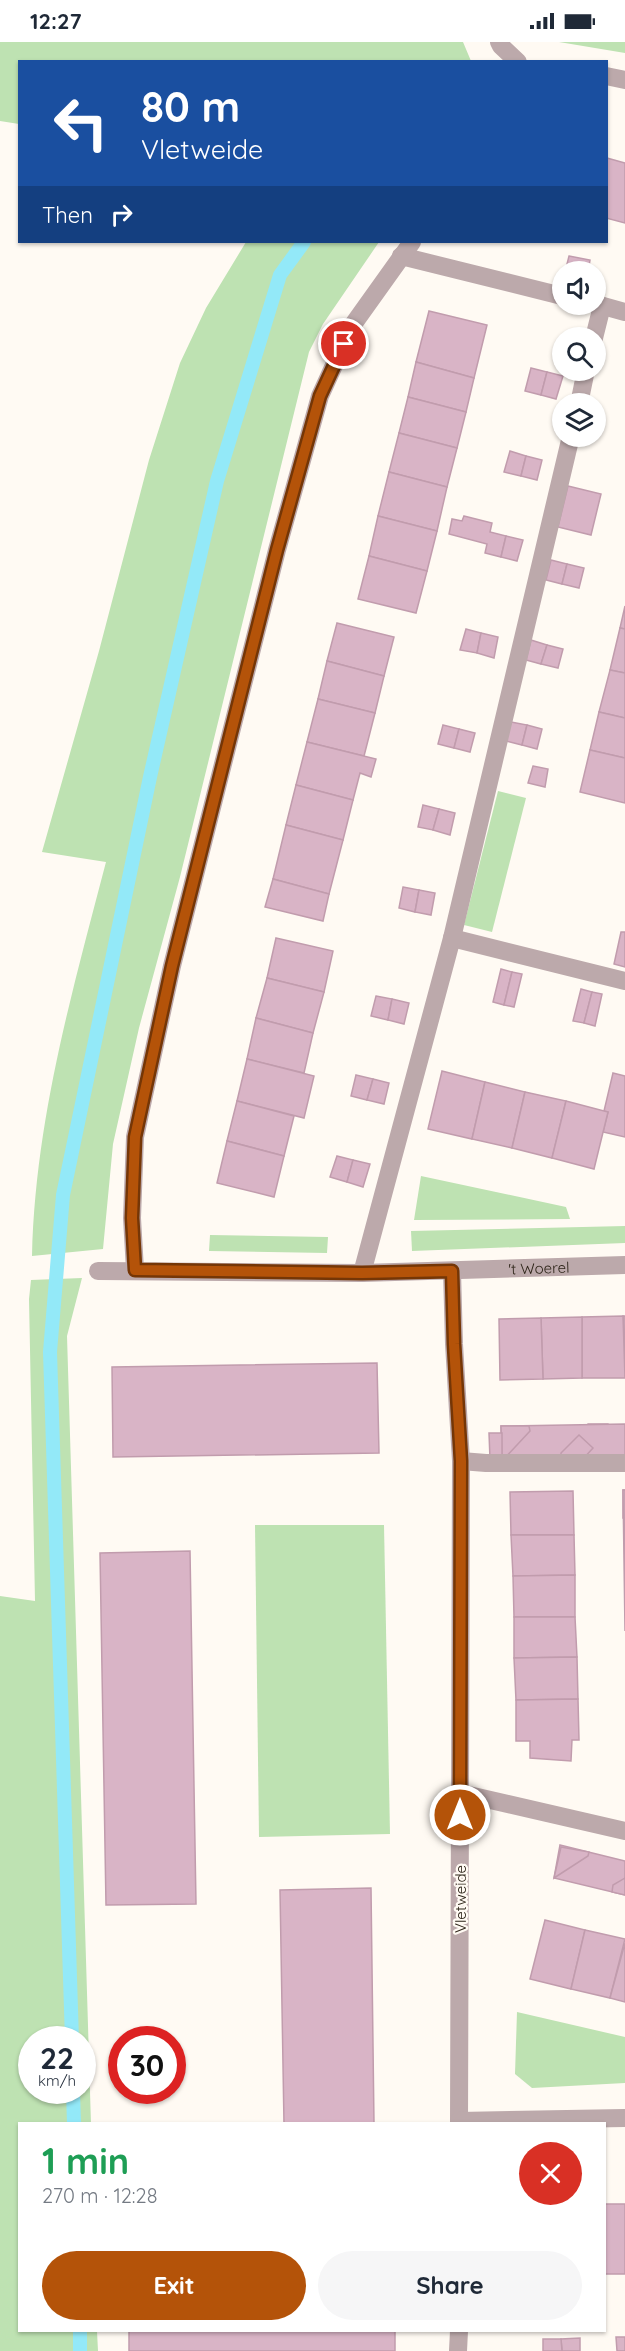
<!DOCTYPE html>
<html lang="en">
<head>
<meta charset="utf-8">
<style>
  :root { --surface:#fff; --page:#f6f6f7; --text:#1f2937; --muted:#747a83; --accent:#b45309 }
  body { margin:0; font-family:Quicksand,sans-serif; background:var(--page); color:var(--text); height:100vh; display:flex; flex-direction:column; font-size:22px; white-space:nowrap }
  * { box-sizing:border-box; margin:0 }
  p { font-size:20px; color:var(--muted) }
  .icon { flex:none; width:33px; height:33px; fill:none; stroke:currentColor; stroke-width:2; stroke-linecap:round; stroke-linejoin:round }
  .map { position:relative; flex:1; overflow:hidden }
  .details { position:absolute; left:18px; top:2080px; width:588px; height:210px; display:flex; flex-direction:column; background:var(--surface); border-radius:0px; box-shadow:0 2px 4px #0004 }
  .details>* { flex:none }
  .top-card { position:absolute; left:18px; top:18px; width:590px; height:183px; border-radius:0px; box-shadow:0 2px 4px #0004; background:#1a4fa0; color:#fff; overflow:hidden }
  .fabs { position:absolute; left:552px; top:219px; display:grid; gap:12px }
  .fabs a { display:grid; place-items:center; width:54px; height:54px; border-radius:50%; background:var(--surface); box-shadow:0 2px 4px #0004; font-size:30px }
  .speed { position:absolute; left:18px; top:1984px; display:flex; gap:12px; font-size:30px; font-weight:700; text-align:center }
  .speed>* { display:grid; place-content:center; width:78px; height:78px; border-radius:50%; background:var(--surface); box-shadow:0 2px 4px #0004; line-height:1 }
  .speed small { font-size:15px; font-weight:400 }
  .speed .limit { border:9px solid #d22; background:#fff; color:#111 }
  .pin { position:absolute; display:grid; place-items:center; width:51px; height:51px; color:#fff; margin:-26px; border:3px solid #fff; border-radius:50%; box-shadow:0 2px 6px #0007 }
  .me { position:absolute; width:66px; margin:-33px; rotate:0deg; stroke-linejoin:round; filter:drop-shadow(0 0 4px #0008) }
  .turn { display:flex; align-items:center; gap:21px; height:126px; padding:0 24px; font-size:27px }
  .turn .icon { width:78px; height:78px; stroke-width:2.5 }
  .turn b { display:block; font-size:42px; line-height:51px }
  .then { display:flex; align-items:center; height:57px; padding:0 24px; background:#0003; gap:12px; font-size:22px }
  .round { display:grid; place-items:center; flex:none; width:63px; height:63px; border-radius:32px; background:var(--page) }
  .overview { display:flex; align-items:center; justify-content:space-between; height:102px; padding:0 24px }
  h1 { font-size:36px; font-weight:800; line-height:45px; color:#1e9e55 }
  .action { display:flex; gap:12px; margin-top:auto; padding:12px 24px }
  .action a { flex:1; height:69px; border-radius:36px; background:var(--accent); color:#fff; font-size:24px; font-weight:800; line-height:69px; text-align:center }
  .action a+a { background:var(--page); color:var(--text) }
  .status { display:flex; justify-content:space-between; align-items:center; height:42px; padding:0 30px; background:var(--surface); direction:ltr }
  .status svg { height:16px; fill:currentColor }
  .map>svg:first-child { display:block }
  .green { fill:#bee2b2; fill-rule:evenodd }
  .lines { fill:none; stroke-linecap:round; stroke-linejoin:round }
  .stream { stroke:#93e9f8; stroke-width:14 }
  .building { fill:#d9b4c6; stroke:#c19cad; stroke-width:1.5 }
  .minor { stroke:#bca9ab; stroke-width:18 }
  .route-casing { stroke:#753606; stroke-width:15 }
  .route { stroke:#b45309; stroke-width:10 }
  .labels { text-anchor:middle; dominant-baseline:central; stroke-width:4.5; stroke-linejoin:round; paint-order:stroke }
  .street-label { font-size:15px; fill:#2d2418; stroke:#fffaf3 }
</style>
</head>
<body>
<div class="status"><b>12:27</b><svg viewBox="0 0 49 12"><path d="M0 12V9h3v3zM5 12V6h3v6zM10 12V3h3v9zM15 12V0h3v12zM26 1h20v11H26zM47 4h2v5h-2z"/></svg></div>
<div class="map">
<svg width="625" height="2309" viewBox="0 0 625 2309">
  <rect width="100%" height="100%" fill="#fffaf3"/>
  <g class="green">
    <path d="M0,0H463L471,19L20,20L19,82L0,79Z"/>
    <path d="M559,0H625V11Z"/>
    <path d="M246,200H379L323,282L309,310L180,835L139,986L113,1102L103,1207L32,1214C35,1079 72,950 106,820L42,810L99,609L149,418L180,321L206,266Z"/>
    <path d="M498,749L526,756L492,890L464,883Z"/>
    <path d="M421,1134L566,1165L570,1177L414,1178Z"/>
    <path d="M625,1184V1201L412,1209L411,1189Z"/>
    <path d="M210,1193L328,1195L327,1211L209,1209Z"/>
    <path d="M82,1236L67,1294L91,2082H20V2289H97L98,2309H0V1554L35,1559L29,1257L31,1238ZM32,1998H82V2049H32Z"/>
    <path d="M255,1483H384L390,1792L259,1795Z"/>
    <path d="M517,1970L625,1995V2041L532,2046L515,2032Z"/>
  </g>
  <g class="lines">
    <g class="stream">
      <path d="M72,1998L50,1310L63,1153L150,735L217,439L280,233L304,200"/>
      <path d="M73,2049L74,2082"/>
      <path d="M80,2289V2309"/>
    </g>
  </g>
  <g class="building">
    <path d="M607,116L625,121V181L606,176Z"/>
    <path d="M569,214L590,218L588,230H565Z"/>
    <path d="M429,269L487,283L474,336L416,320Z"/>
    <path d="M416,320L474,336L466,370L408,355Z"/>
    <path d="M531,326L547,330L541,353L525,349Z"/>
    <path d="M547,330L563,334L556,357L541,353Z"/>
    <path d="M408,355L466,370L457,406L399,391Z"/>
    <path d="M399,391L457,406L447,445L389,430Z"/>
    <path d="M510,409L526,414L521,434L504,430Z"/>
    <path d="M526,414L542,418L537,438L521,434Z"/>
    <path d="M389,430L447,445L437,489L378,474Z"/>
    <path d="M568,444L601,452L591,493L558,485Z"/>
    <path d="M378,474L437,489L427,529L369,514Z"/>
    <path d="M464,474L492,481L490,490L506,494L501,515L485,511L487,502L449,492L452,477L462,479Z"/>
    <path d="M506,494L523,498L517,519L501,515Z"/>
    <path d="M369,514L427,529L416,571L358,557Z"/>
    <path d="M551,518L567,522L562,542L546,538Z"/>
    <path d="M567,522L584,526L579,546L562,542Z"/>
    <path d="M625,564V587L620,586Z"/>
    <path d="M337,581L394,595L384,634L327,619Z"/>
    <path d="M620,586L625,587V631L610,628Z"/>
    <path d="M466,587L481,591L477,611L460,608Z"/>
    <path d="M481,591L498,595L494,616L477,611Z"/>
    <path d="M531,598L547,603L541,622L526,618Z"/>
    <path d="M547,603L563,607L558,626L541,622Z"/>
    <path d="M327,619L384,634L375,671L318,657Z"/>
    <path d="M610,628L625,631V676L599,670Z"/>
    <path d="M318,657L375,671L364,714L307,700Z"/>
    <path d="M599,670L625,676V716L590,708Z"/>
    <path d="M511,680L527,683L522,703L506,699Z"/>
    <path d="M443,683L459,687L454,706L438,702Z"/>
    <path d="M527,683L542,687L537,707L522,703Z"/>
    <path d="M459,687L475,691L470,710L454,706Z"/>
    <path d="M307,700L376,717L371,735L360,731L353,758L296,743Z"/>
    <path d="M590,708L625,716V761L580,750Z"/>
    <path d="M533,724L548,727L545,745L528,741Z"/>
    <path d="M296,743L353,758L343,798L286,783Z"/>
    <path d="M423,763L439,767L433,788L418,785Z"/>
    <path d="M439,767L455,771L450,793L433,788Z"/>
    <path d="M286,783L343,798L329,852L273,837Z"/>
    <path d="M273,837L329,852L323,879L265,865Z"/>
    <path d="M403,845L419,848L415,870L399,866Z"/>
    <path d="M419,848L435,851L431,873L415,870Z"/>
    <path d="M621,890H625V925L614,922Z"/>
    <path d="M276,896L333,909L324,950L267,936Z"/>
    <path d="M501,927L512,930L504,963L493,960Z"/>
    <path d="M512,930L522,932L514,965L504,963Z"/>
    <path d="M267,936L324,950L313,991L256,976Z"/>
    <path d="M581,947L592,950L584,981L573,979Z"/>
    <path d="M592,950L602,952L595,984L584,981Z"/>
    <path d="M376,954L392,957L388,978L371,974Z"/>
    <path d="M392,957L409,961L404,982L388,978Z"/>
    <path d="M256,976L313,991L304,1031L247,1017Z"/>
    <path d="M247,1017L314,1034L304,1076L237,1059Z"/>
    <path d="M442,1029L485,1040L472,1097L428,1087Z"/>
    <path d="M613,1031L625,1034V1095L603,1090L608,1070L604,1069Z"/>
    <path d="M356,1033L373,1037L367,1058L351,1054Z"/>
    <path d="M373,1037L389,1041L384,1062L367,1058Z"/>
    <path d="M485,1040L525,1050L512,1106L472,1097Z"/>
    <path d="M525,1050L566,1059L552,1116L512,1106Z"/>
    <path d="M237,1059L294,1074L284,1114L227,1099Z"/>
    <path d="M566,1059L608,1070L594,1127L552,1116Z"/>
    <path d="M227,1099L284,1114L274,1155L217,1141Z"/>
    <path d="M337,1114L353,1118L347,1140L330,1135Z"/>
    <path d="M353,1118L370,1122L363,1145L347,1140Z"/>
    <path d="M623,1274H625V1336Z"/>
    <path d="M623,1274L625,1336H582V1275Z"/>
    <path d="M582,1275V1336L543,1337L541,1276Z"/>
    <path d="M541,1276L543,1337L500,1338L499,1277Z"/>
    <path d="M377,1321L379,1411L113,1415L112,1325Z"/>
    <path d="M588,1382H608L610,1388L593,1406L579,1393Z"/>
    <path d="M625,1382V1417L502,1419L501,1384Z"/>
    <path d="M501,1384H529L530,1389L502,1419Z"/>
    <path d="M489,1391H502V1417H490Z"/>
    <path d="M579,1393L593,1406L582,1418H561V1411Z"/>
    <rect x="623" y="1448" width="2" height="28"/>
    <path d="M623,1448H625V1589Z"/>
    <path d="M573,1449L574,1493H511L510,1450Z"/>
    <path d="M511,1493H574L575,1533L513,1534Z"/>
    <path d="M190,1509L196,1862L106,1863L100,1511Z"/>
    <path d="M575,1533V1575H514L513,1534Z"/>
    <path d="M514,1575H575L577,1615L514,1616Z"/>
    <path d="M577,1615L578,1657L516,1658L514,1616Z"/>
    <path d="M578,1657L579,1698H572L571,1719L530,1716V1699H516V1658Z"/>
    <path d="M560,1803L625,1819V1853L554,1836Z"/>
    <path d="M561,1805L589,1810L588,1814L554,1836Z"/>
    <path d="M625,1836V1853L612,1850L613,1843Z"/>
    <path d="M371,1846L374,2082H284L280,1848Z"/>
    <path d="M545,1878L585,1888L571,1947L530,1937Z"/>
    <path d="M585,1888L625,1897L610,1956L571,1947Z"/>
    <path d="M625,1901V1960L610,1956Z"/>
    <rect x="604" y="2162" width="21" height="70"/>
    <rect x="129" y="2289" width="266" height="20"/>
    <path d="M616,2295H625V2309H617Z"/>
    <path d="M580,2296V2309H562L561,2297Z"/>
    <path d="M543,2297H561L562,2309H543Z"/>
  </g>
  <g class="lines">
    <g class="minor">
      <path d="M499,0L501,4L518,20"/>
      <path d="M606,34L625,38"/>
      <path d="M401,214L562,254"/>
      <path d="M596,262L625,270"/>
      <path d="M594,296L602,264"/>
      <path d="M579,362L586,328"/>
      <path d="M452,896L625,939"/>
      <path d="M135,1228L132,1176L135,1095L172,924L277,508L320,354L352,284L412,200"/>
      <path id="s1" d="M98,1229L362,1231L625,1223"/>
      <path d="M452,1229L454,1302L461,1419L459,2082"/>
      <path d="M362,1231L452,896L571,394"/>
      <path d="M461,1419L486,1421H625"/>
      <path d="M460,1751L625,1789"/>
      <path d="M459,2079L625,2076"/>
      <path d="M458,2309L459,2289"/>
    </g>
  </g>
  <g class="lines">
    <g class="route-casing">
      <path id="route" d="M344,302L320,354L277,508L172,924L135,1095L132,1176L135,1228L362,1231L452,1229L454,1302L461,1419L460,1773"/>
    </g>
    <use href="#route" class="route"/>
  </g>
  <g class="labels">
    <g class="street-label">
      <text stroke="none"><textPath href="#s1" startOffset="441">'t Woerel</textPath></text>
      <text transform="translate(460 1857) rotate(-90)">Vletweide</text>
    </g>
  </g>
</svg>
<div class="fabs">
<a><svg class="icon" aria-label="sound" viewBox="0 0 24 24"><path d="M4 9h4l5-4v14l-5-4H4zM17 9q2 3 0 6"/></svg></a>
<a><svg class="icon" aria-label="search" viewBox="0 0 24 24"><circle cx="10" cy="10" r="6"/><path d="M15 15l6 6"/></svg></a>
<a><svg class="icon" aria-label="layers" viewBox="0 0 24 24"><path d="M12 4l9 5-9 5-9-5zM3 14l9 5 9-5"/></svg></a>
</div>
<div class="speed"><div>22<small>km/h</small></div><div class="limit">30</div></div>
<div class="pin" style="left:344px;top:302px;background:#d93025"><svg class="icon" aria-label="arrive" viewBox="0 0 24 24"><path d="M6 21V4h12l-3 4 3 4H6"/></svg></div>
<svg class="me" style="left:460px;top:1773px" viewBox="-20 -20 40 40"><circle r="17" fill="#b45309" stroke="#fff" stroke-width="3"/><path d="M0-11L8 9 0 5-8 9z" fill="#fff"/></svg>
<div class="top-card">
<div class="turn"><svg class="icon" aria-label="left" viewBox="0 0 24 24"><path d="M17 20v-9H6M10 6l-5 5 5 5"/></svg><div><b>80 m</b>Vletweide</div></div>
<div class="then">Then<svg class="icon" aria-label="right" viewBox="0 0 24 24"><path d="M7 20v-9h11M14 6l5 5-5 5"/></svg></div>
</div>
<section class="details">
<div class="overview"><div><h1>1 min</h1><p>270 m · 12:28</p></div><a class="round" style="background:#d93025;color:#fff"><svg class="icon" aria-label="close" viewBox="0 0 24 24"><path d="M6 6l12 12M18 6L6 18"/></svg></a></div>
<div class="action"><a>Exit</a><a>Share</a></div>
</section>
</div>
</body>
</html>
